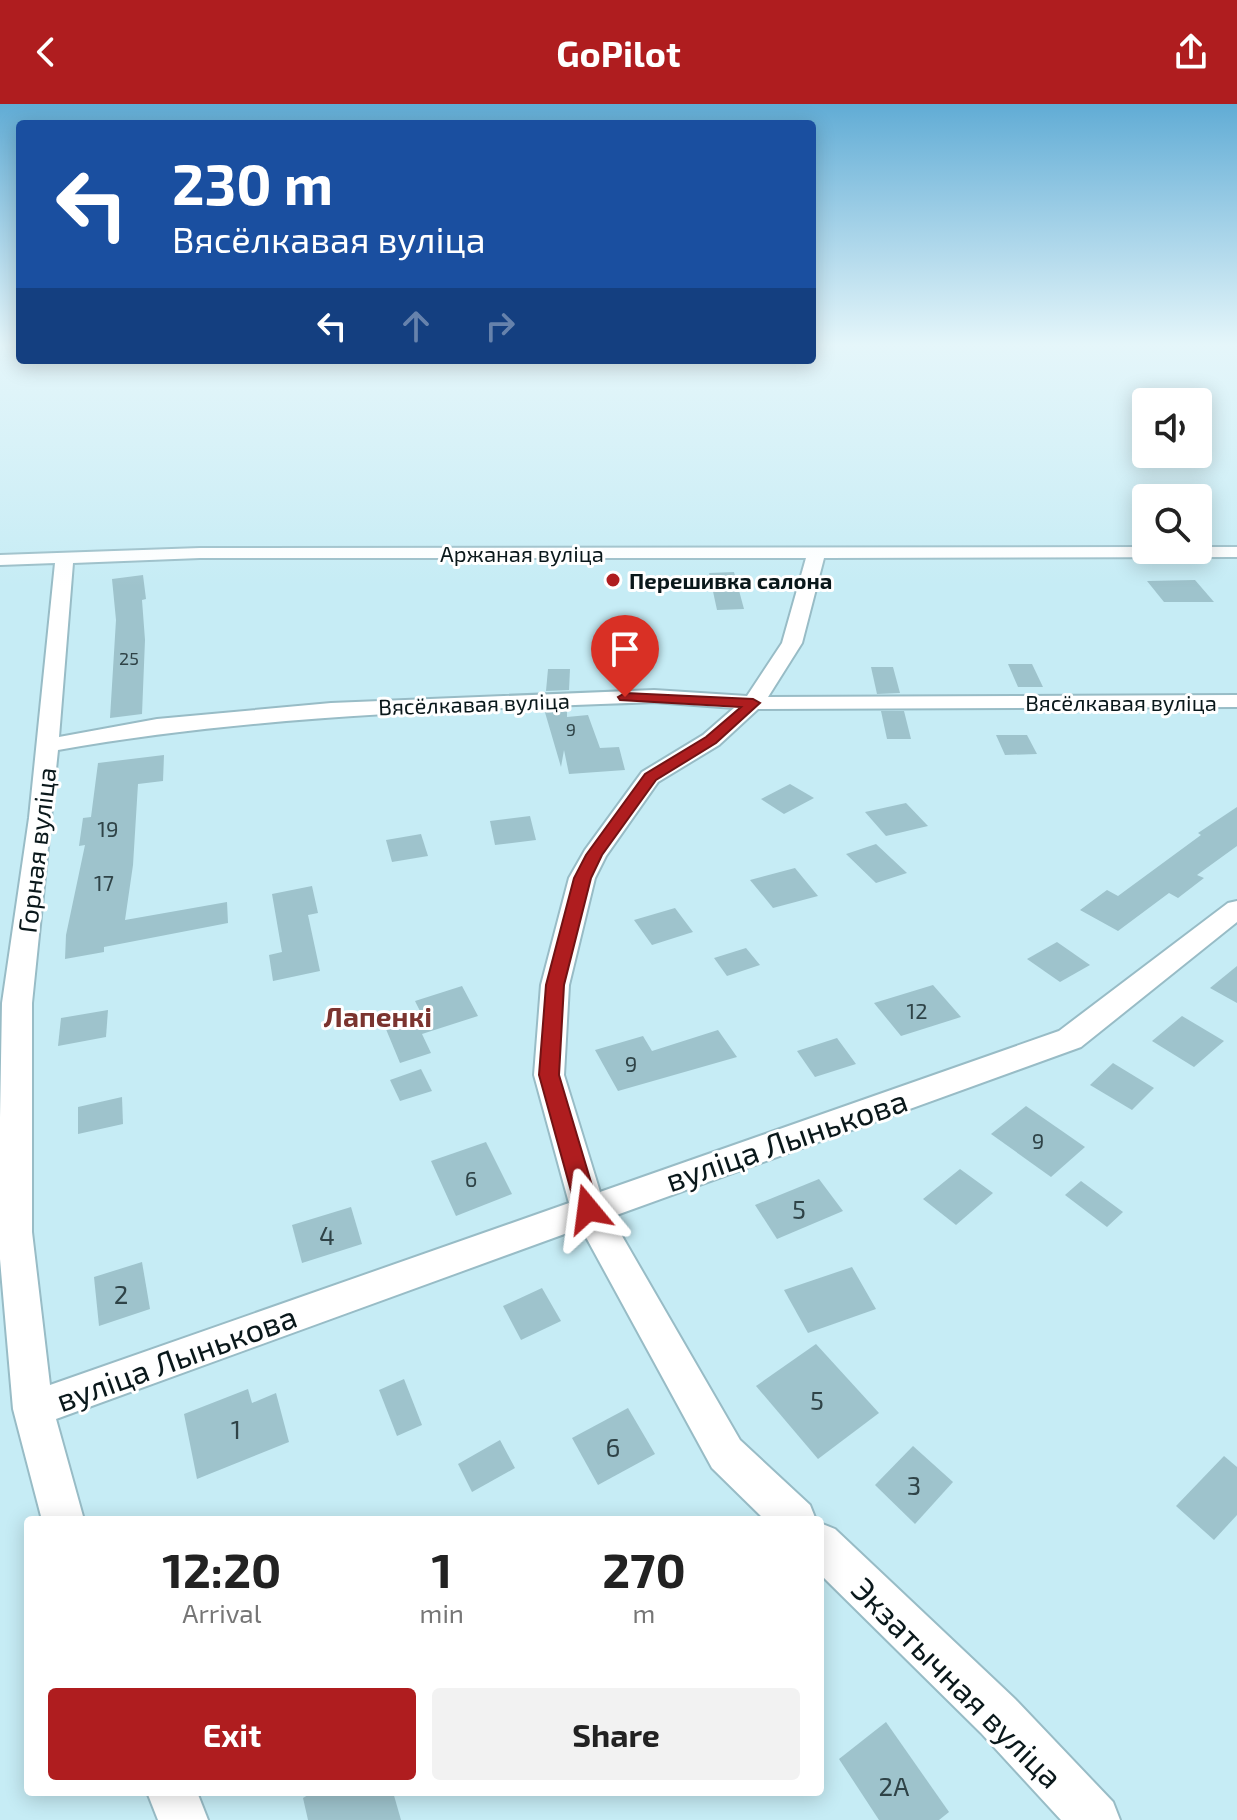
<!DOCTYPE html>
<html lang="en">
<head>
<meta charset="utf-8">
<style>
  :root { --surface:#fff; --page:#f2f2f2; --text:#222; --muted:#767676; --accent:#af1d1f }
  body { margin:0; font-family:"Exo 2",sans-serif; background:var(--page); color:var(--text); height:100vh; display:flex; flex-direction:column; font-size:30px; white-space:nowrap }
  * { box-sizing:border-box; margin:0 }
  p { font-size:26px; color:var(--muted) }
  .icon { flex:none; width:44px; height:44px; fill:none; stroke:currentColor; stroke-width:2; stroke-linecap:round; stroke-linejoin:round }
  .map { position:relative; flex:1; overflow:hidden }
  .panel { position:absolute; left:24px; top:1412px; width:800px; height:280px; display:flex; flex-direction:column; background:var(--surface); border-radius:8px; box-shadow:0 4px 20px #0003 }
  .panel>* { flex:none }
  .guide { position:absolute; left:16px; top:16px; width:800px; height:244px; border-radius:8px; box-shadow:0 4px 20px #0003; background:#1a4fa0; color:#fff; overflow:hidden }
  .tools { position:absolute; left:1132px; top:284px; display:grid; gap:16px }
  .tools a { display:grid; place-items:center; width:80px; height:80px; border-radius:8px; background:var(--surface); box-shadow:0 4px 20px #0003; font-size:40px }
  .pin { position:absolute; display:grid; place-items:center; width:68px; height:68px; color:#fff; margin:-82px -34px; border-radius:50% 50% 50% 0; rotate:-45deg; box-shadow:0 0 8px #0007 }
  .pin .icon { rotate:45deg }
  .me { position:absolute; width:88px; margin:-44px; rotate:344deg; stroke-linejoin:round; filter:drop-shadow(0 0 6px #0008) }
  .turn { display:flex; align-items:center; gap:28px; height:168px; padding:0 24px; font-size:36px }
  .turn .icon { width:104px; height:104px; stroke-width:2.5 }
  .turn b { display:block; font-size:56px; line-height:68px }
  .lanes { display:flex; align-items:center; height:76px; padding:0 24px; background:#0003; justify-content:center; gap:40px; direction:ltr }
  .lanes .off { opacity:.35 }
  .eta { display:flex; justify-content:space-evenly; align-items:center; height:136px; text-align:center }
  .eta b { font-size:48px; font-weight:700; line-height:56px }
  .primary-button { display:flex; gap:16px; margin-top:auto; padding:16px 24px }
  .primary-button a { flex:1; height:92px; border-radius:8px; background:var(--accent); color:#fff; font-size:32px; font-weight:700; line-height:92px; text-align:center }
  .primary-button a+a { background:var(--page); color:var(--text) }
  header { display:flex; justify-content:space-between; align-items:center; height:104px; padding:0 24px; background:var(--accent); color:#fff; font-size:36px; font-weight:700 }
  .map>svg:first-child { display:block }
  .building { fill:#9ec3cc }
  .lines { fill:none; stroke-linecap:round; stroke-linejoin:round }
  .minor-casing { stroke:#98bcc6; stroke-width:4 }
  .minor { fill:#fff; fill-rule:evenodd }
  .route { fill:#af1d1f; stroke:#721314; stroke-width:2 }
  .poi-dot { fill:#af1d1f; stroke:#fff; stroke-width:3 }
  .labels { text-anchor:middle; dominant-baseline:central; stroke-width:6; stroke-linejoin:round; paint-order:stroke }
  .far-number-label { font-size:18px; fill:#2f4347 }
  .far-street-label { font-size:22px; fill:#0a181b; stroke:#fff }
  .far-poi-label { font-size:22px; font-weight:bold; fill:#0a181b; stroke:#fff; text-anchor:start }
  .number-label { font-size:22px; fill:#2f4347 }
  .street-label { font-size:26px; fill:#0a181b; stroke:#fff }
  .near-number-label { font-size:26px; fill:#2f4347 }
  .neighbourhood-label { font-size:28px; font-weight:bold; fill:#7b342f; stroke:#fff }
  .near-street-label { font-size:32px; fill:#0a181b; stroke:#fff }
</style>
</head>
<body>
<header><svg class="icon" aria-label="back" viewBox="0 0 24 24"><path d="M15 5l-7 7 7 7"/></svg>GoPilot<svg class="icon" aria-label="share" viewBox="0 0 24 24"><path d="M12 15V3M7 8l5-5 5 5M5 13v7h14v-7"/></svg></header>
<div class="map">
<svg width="1237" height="1716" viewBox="0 0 1237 1716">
  <rect width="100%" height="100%" fill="#c6ecf5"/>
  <g class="building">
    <path d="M734,468L744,505L717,506L709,469Z"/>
    <path d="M143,471L146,495L142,496L145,536L142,610L110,614L116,516L112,475Z"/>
    <path d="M1195,476L1214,498H1164L1147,477Z"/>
    <path d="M1008,560H1032L1043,583H1018Z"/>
    <path d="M871,563H893L900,589L877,590Z"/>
    <path d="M548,565H570L569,586L546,587Z"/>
    <path d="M567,604V613L588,611L600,644L619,643L625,666L569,670L564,646L561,663L544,605Z"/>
    <path d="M881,607H904L911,635H887Z"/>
    <path d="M996,631H1027L1037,650L1005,651Z"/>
    <path d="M164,651L163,677L138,680L133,761L125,816L227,798L228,819L104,843V848L65,855L66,831L85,741L79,742L83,714L91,713L98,659Z"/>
    <path d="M790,680L814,694L784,710L761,695Z"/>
    <path d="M906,699L928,722L886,732L865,708Z"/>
    <path d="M1237,703V742L1197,771L1204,774L1178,794L1169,789L1118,827L1080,806L1107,786L1118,792L1201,731L1198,729Z"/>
    <path d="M530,712L536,736L495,741L490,717Z"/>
    <path d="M421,730L428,752L392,758L386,736Z"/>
    <path d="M876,740L907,769L876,779L846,750Z"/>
    <path d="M795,764L818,792L773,804L750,776Z"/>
    <path d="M312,782L318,809L308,811L320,867L273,877L269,851L282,848L272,790Z"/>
    <path d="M675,804L693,828L652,841L634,816Z"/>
    <path d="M1057,838L1090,861L1060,878L1027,855Z"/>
    <path d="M746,844L760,861L727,872L714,854Z"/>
    <path d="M1237,862V899L1210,884Z"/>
    <path d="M933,881L961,913L901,932L874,899Z"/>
    <path d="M462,882L478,912L422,930L431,949L400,959L383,918L420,907L415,897Z"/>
    <path d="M108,906L106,933L58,942L61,914Z"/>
    <path d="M1182,912L1224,937L1194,963L1152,937Z"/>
    <path d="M718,926L737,953L618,987L595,946L643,932L652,947Z"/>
    <path d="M837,934L856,960L815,973L797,947Z"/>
    <path d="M1113,959L1154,984L1132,1006L1090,981Z"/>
    <path d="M421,965L432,987L400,997L390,976Z"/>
    <path d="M122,993L123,1020L78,1030V1003Z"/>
    <path d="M1026,1002L1085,1043L1051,1073L991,1030Z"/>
    <path d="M486,1038L512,1090L456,1112L431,1057Z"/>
    <path d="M960,1065L993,1089L956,1121L923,1095Z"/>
    <path d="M819,1075L843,1107L777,1135L755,1101Z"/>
    <path d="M1081,1077L1123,1108L1107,1123L1065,1091Z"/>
    <path d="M351,1103L362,1140L302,1159L292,1121Z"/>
    <path d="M142,1158L150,1205L99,1222L94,1173Z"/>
    <path d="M852,1163L876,1205L808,1229L784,1186Z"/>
    <path d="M542,1184L561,1217L521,1236L503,1202Z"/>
    <path d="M816,1240L879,1309L818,1355L756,1282Z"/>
    <path d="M404,1275L422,1321L397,1332L379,1286Z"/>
    <path d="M248,1285L252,1299L276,1289L289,1338L197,1375L184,1310Z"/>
    <path d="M628,1304L655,1350L598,1381L572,1334Z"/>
    <path d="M500,1336L515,1364L472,1388L458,1360Z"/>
    <path d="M913,1342L953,1378L915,1420L875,1381Z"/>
    <path d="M1224,1352L1237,1363V1411L1214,1436L1176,1402Z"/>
    <path d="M886,1618L949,1708L939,1716H879L839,1655Z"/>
    <path d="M313,1688H393L401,1716H308L303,1694Z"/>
  </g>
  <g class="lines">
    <g class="minor-casing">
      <g id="minor">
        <path d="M1146,443V446H1198V443H1237V453L824,454L802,539L768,593L1237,591V603L758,605L719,641L658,678L606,752L595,774L569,881L564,971L600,1088L1059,927L1228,799L1237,797V818L1081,943L611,1113L740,1336L810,1401L816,1416H765L712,1364L581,1124L56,1315L84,1416H42L13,1305L0,1155V1014L2,899L29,714L55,459L0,461V451L200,444ZM200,454H806L782,539L747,592L654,586L331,599L157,615L59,633L73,459ZM654,598L734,604L703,631L642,668L585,746L569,774L541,881L534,971L569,1099L50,1281L32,1128V899L58,646C255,611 454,606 654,598Z"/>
        <path d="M820,1419L835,1425L1015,1595L1113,1698L1120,1716H1061L981,1629L820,1470Z"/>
        <path d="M147,1688H197L208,1716H158Z"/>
      </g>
    </g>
    <use href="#minor" class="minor"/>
  </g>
  <linearGradient id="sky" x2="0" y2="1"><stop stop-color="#61acd5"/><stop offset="0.5" stop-color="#e5f6fa"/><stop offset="1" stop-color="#e5f6fa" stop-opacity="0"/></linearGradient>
  <rect width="1237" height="482" fill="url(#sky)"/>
  <path class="route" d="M625,589L753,595L760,599L716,639L656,676L602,751L591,774L564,881L559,971L599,1105L595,1111L588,1114L580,1111L576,1105L539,971L546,881L574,774L586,751L645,670L706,633L741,603L620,596L618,593Z"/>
  <circle class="poi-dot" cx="613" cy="476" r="8"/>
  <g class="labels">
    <g class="far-number-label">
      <text x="129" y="554">25</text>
      <text x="571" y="625">9</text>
    </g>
    <g class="far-street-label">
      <text x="522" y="449">Аржаная вуліца</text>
      <text x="1121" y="598">Вясёлкавая вуліца</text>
      <text transform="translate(474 599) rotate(-2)">Вясёлкавая вуліца</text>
    </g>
    <g class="far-poi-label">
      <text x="629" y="476">Перешивка салона</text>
    </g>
    <g class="number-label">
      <text x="108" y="724">19</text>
      <text x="104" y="778">17</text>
      <text x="917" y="906">12</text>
      <text x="631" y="959">9</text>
      <text x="1038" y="1036">9</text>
      <text x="471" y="1074">6</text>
    </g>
    <g class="street-label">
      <text transform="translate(36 746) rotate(-83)">Горная вуліца</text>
    </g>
    <g class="near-number-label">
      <text x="799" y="1104">5</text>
      <text x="327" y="1130">4</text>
      <text x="121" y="1189">2</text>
      <text x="817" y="1295">5</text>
      <text x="236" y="1324">1</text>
      <text x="613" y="1342">6</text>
      <text x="914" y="1380">3</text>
      <text x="894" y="1681">2А</text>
    </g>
    <g class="neighbourhood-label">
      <text x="378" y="912">Лапенкі</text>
    </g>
    <g class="near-street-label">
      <text transform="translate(786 1035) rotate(-19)">вуліца Лынькова</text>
      <text transform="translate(176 1253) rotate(-20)">вуліца Лынькова</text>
      <text transform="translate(958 1578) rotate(45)">Экзатычная вуліца</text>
    </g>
  </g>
</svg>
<div class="tools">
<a><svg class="icon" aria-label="sound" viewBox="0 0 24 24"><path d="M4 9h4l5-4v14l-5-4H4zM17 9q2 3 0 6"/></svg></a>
<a><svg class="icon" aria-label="search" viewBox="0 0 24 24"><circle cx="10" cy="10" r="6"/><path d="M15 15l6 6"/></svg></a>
</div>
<div class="pin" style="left:625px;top:593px;background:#d93025"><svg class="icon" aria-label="arrive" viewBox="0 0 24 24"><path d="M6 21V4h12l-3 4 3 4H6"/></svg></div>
<svg class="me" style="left:588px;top:1105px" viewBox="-20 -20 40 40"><path d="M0-17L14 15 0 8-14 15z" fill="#af1d1f" stroke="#fff" stroke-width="4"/></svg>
<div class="guide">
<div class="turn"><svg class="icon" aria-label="left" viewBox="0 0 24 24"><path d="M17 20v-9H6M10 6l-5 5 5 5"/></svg><div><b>230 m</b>Вясёлкавая вуліца</div></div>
<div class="lanes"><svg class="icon" aria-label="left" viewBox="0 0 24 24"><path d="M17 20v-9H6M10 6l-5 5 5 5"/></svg><svg class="icon off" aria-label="ahead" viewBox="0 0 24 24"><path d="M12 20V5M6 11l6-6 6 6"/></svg><svg class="icon off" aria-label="right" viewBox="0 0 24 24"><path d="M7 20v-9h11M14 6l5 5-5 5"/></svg></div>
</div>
<section class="panel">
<div class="eta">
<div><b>12:20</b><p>Arrival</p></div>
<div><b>1</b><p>min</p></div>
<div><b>270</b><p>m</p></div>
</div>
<div class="primary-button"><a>Exit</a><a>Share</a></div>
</section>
</div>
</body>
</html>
